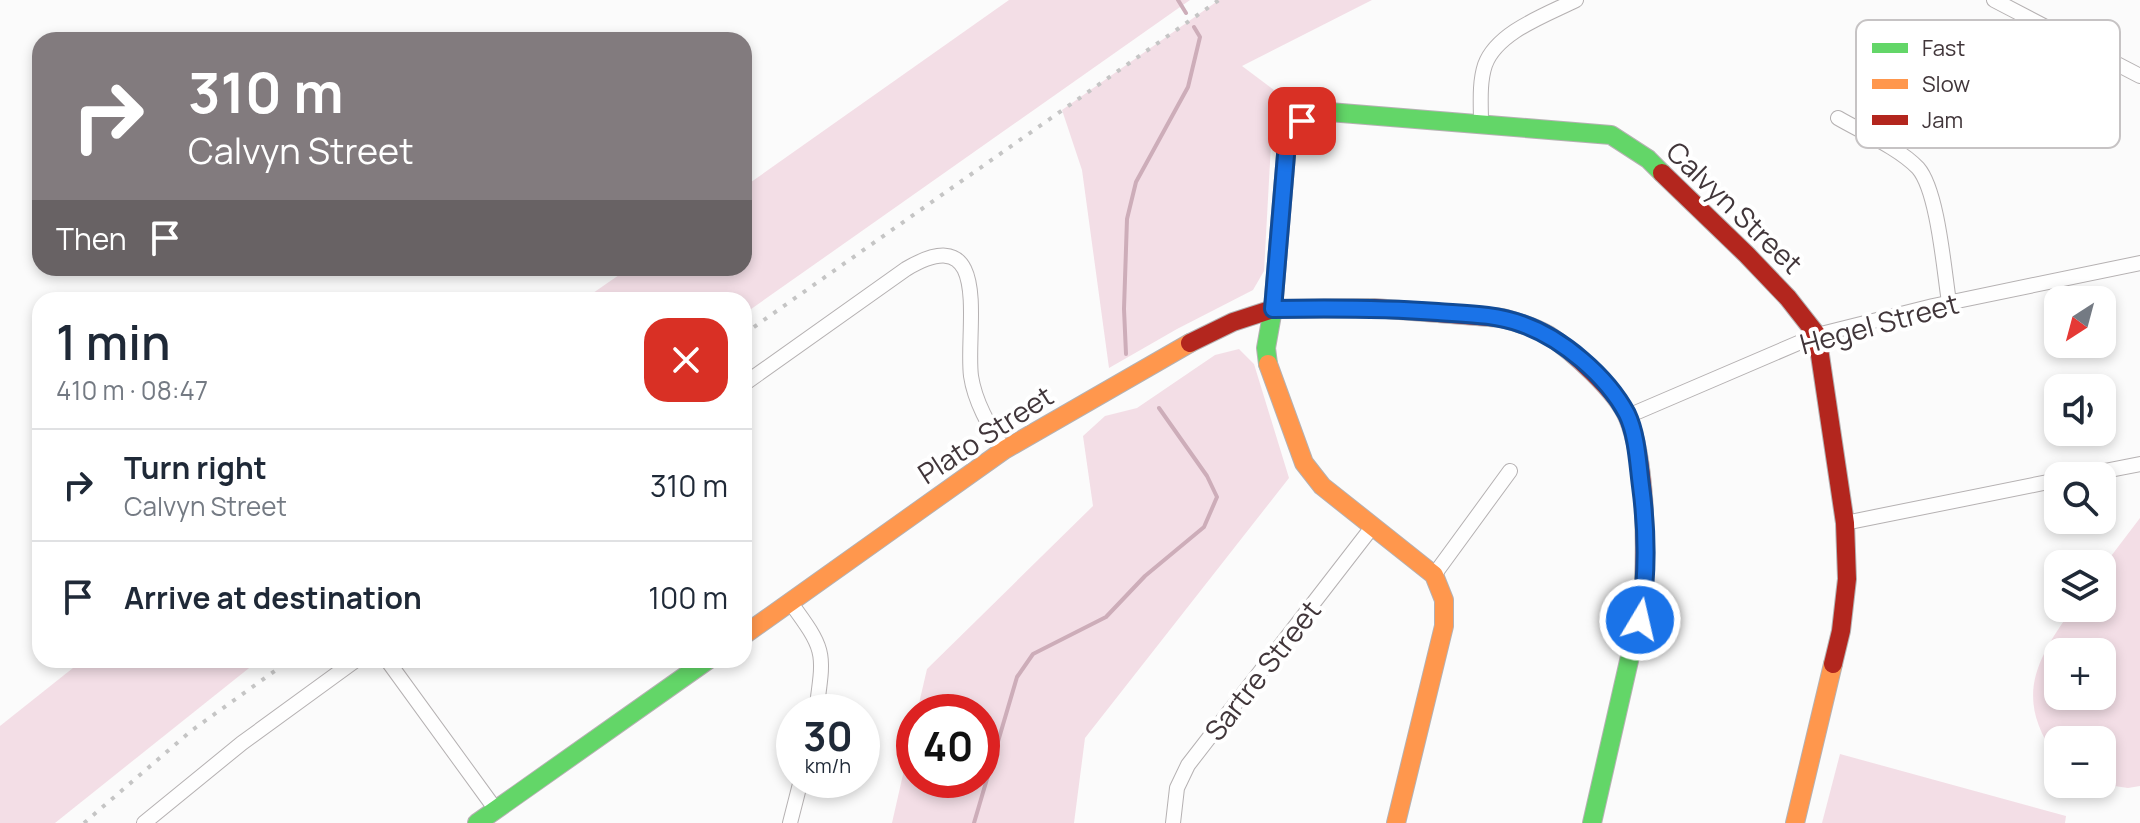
<!DOCTYPE html>
<html lang="en">
<head>
<meta charset="utf-8">
<style>
  :root { --surface:#fff; --page:#f6f6f7; --text:#1f2937; --muted:#747a83; --line:#e0e1e3 }
  body { margin:0; font-family:Manrope,sans-serif; background:var(--page); color:var(--text); height:100vh; display:flex; flex-direction:column; font-size:30px; white-space:nowrap }
  * { box-sizing:border-box; margin:0 }
  p { font-size:26px; color:var(--muted) }
  .icon { flex:none; width:44px; height:44px; fill:none; stroke:currentColor; stroke-width:2; stroke-linecap:round; stroke-linejoin:round }
  .map { position:relative; flex:1; overflow:hidden }
  .sheet { position:absolute; left:32px; top:292px; width:720px; height:376px; display:flex; flex-direction:column; background:var(--surface); border-radius:24px; box-shadow:0 4px 12px #0003 }
  .sheet>* { flex:none }
  .top-card { position:absolute; left:32px; top:32px; width:720px; height:244px; border-radius:24px; box-shadow:0 4px 12px #0003; background:#827b7e; color:#fff; overflow:hidden }
  .needle { width:52px; rotate:216deg }
  .fabs { position:absolute; left:2044px; top:286px; display:grid; gap:16px }
  .fabs a { display:grid; place-items:center; width:72px; height:72px; border-radius:16px; background:var(--surface); box-shadow:0 4px 12px #0003; font-size:40px }
  .speed { position:absolute; left:776px; top:694px; display:flex; gap:16px; font-size:40px; font-weight:700; text-align:center }
  .speed>* { display:grid; place-content:center; width:104px; height:104px; border-radius:50%; background:var(--surface); box-shadow:0 4px 12px #0003; line-height:1 }
  .speed small { font-size:20px; font-weight:400 }
  .speed .limit { border:12px solid #d22; background:#fff; color:#111 }
  .pin { position:absolute; display:grid; place-items:center; width:68px; height:68px; color:#fff; margin:-34px; border-radius:16px; box-shadow:0 4px 12px #0006 }
  .me { position:absolute; width:88px; margin:-44px; rotate:9deg; stroke-linejoin:round; filter:drop-shadow(0 0 6px #0008) }
  .turn { display:flex; align-items:center; gap:28px; height:168px; padding:0 24px; font-size:36px }
  .turn .icon { width:104px; height:104px; stroke-width:2.5 }
  .turn b { display:block; font-size:56px; line-height:68px }
  .then { display:flex; align-items:center; height:76px; padding:0 24px; background:#0003; gap:16px; font-size:30px }
  .round { display:grid; place-items:center; flex:none; width:84px; height:84px; border-radius:24px; background:var(--page) }
  .headline { display:flex; align-items:center; justify-content:space-between; height:136px; padding:0 24px }
  h1 { font-size:48px; font-weight:600; line-height:60px }
  ul { padding:0; list-style:none }
  li { display:flex; align-items:center; gap:24px; height:112px; padding:0 24px; border-top:2px solid var(--line) }
  li div { flex:1 }
  li b { display:block; font-size:30px }
  li em { font-style:normal }
  .map>svg:first-child { display:block }
  .green { fill:#f3dee6; fill-rule:evenodd }
  .lines { fill:none; stroke-linecap:round; stroke-linejoin:round }
  .stream { stroke:#cdadb9; stroke-width:4 }
  .street-casing { stroke:#b5b1b2; stroke-width:16 }
  .fast-casing { stroke:#b5b1b2; stroke-width:20 }
  .slow-casing { stroke:#b5b1b2; stroke-width:20 }
  .jam-casing { stroke:#b5b1b2; stroke-width:20 }
  .street { stroke:#fefefe; stroke-width:14 }
  .fast { stroke:#63d668; stroke-width:18 }
  .slow { stroke:#ff974d; stroke-width:18 }
  .jam { stroke:#b3261e; stroke-width:18 }
  .rail { stroke:#c5c5c5; stroke-width:4; stroke-dasharray:4 8; stroke-linecap:butt }
  .route-casing { stroke:#114b97; stroke-width:20 }
  .route { stroke:#1a73e8; stroke-width:14 }
  .labels { text-anchor:middle; dominant-baseline:central; stroke-width:8; stroke-linejoin:round; paint-order:stroke }
  .street-label { font-size:28px; fill:#41363a; stroke:#fff }
  .key { fill:#fff; stroke:#c6c3c4; stroke-width:2 }
  .key-label { font-size:22px; fill:#41363a }
</style>
</head>
<body>
<div class="map">
<svg width="2140" height="823" viewBox="0 0 2140 823">
  <rect width="100%" height="100%" fill="#fbfbfb"/>
  <g class="green">
    <path d="M1009,0H1190L744,314V300H583L629,268H744V187Z"/>
    <path d="M1219,0H1372L1242,66L1274,90L1264,271L1253,290L1177,329L1109,368L1082,170L1062,110Z"/>
    <path d="M1239,349L1254,364L1289,478L1085,738L1074,823H892L914,726V780H982V712H917L927,669L1093,506L1083,436L1105,416L1137,408L1215,355Z"/>
    <path d="M2140,518V786L2128,788L2101,784L2102,740H2058L2057,758C2014,699 2035,661 2073,608H2102V568ZM2058,652H2102V696H2058Z"/>
    <path d="M83,660H259L55,823H0V726Z"/>
    <path d="M1840,754L2066,816L2065,823H1822Z"/>
  </g>
  <g class="lines">
    <g class="stream">
      <path d="M1178,0L1186,13"/>
      <path d="M1126,354L1124,309L1127,219L1136,182L1188,87L1200,37L1194,27"/>
      <path d="M974,823L1017,677L1033,654L1106,617L1145,576L1204,527L1217,497L1207,476L1159,408"/>
    </g>
    <g class="street-casing">
      <g id="street">
        <path d="M1994,0L2140,76"/>
        <path d="M1838,118C1862,132 1899,148 1918,168C1938,191 1944,271 1949,302"/>
        <path d="M1481,123C1481,105 1479,83 1485,65C1497,32 1546,15 1576,0"/>
        <path d="M744,384L906,269C994,217 965,330 971,376C975,403 990,427 1004,450"/>
        <path d="M1628,416L1817,335L1933,306L2140,263"/>
        <path d="M2079,476L2140,464"/>
        <path d="M1845,523L2058,480"/>
        <path d="M1434,575L1510,471"/>
        <path d="M790,602C827,652 824,652 816,712"/>
        <path d="M387,660L496,810"/>
        <path d="M144,823L242,743L356,660"/>
        <path d="M790,823L801,780"/>
        <path d="M1173,823L1177,788L1188,765L1373,526"/>
      </g>
    </g>
    <g class="fast-casing">
      <g id="fast">
        <path d="M1268,364L1266,348L1273,309L1287,143C1296,124 1309,116 1329,112L1611,135L1648,159L1662,173"/>
        <path d="M477,823L708,660"/>
        <path d="M1592,823L1644,595V582"/>
      </g>
    </g>
    <g class="slow-casing">
      <g id="slow">
        <path d="M1268,364L1304,463L1322,486L1434,575L1444,600V626L1396,823"/>
        <path d="M744,635L1004,450L1190,343"/>
        <path d="M1795,823L1833,664"/>
      </g>
    </g>
    <g class="jam-casing">
      <g id="jam">
        <path d="M1662,173L1747,255L1788,298L1817,335L1845,523L1847,579L1841,631L1833,664"/>
        <path d="M1190,343L1233,322L1273,309L1374,308L1502,318C1517,322 1534,327 1548,335C1571,350 1618,392 1628,418C1645,459 1646,537 1644,582"/>
      </g>
    </g>
    <use href="#street" class="street"/>
    <use href="#fast" class="fast"/>
    <use href="#slow" class="slow"/>
    <use href="#jam" class="jam"/>
    <g class="rail">
      <path d="M744,334L1219,0"/>
      <path d="M84,823L191,731L290,660"/>
    </g>
  </g>
  <g class="lines">
    <g class="route-casing">
      <path id="route" d="M1302,121L1293,131L1287,143L1273,309C1328,308 1382,308 1438,312C1466,314 1495,314 1522,324C1562,338 1607,376 1627,414C1637,435 1638,463 1641,486C1647,531 1648,574 1640,620"/>
    </g>
    <use href="#route" class="route"/>
  </g>
  <g class="labels">
    <g class="street-label">
      <text transform="translate(1735 207) rotate(44)">Calvyn Street</text>
      <text transform="translate(1879 323) rotate(-15)">Hegel Street</text>
      <text transform="translate(985 434) rotate(-33)">Plato Street</text>
      <text transform="translate(1262 670) rotate(-52)">Sartre Street</text>
    </g>
  </g>
  <rect x="1856" y="20" width="264" height="128" rx="12" class="key"/>
  <rect x="1872" y="43" width="36" height="10" fill="#63d668"/>
  <rect x="1872" y="79" width="36" height="10" fill="#ff974d"/>
  <rect x="1872" y="115" width="36" height="10" fill="#b3261e"/>
  <g class="key-label">
    <text x="1922" y="56">Fast</text>
    <text x="1922" y="92">Slow</text>
    <text x="1922" y="128">Jam</text>
  </g>
</svg>
<div class="fabs">
<a><svg class="needle" viewBox="-14 -14 28 28"><path d="M0-13l5 13h-10z" fill="#e53935"/><path d="M0 13l5-13h-10z" fill="#747a83"/></svg></a>
<a><svg class="icon" aria-label="sound" viewBox="0 0 24 24"><path d="M4 9h4l5-4v14l-5-4H4zM17 9q2 3 0 6"/></svg></a>
<a><svg class="icon" aria-label="search" viewBox="0 0 24 24"><circle cx="10" cy="10" r="6"/><path d="M15 15l6 6"/></svg></a>
<a><svg class="icon" aria-label="layers" viewBox="0 0 24 24"><path d="M12 4l9 5-9 5-9-5zM3 14l9 5 9-5"/></svg></a>
<a>+</a>
<a>−</a>
</div>
<div class="speed"><div>30<small>km/h</small></div><div class="limit">40</div></div>
<div class="pin" style="left:1302px;top:121px;background:#d93025"><svg class="icon" aria-label="arrive" viewBox="0 0 24 24"><path d="M6 21V4h12l-3 4 3 4H6"/></svg></div>
<svg class="me" style="left:1640px;top:620px" viewBox="-20 -20 40 40"><circle r="17" fill="#1a73e8" stroke="#fff" stroke-width="3"/><path d="M0-11L8 9 0 5-8 9z" fill="#fff"/></svg>
<div class="top-card">
<div class="turn"><svg class="icon" aria-label="right" viewBox="0 0 24 24"><path d="M7 20v-9h11M14 6l5 5-5 5"/></svg><div><b>310 m</b>Calvyn Street</div></div>
<div class="then">Then<svg class="icon" aria-label="arrive" viewBox="0 0 24 24"><path d="M6 21V4h12l-3 4 3 4H6"/></svg></div>
</div>
<section class="sheet">
<div class="headline"><div><h1>1 min</h1><p>410 m · 08:47</p></div><a class="round" style="background:#d93025;color:#fff"><svg class="icon" aria-label="close" viewBox="0 0 24 24"><path d="M6 6l12 12M18 6L6 18"/></svg></a></div>
<ul>
<li><svg class="icon" aria-label="right" viewBox="0 0 24 24"><path d="M7 20v-9h11M14 6l5 5-5 5"/></svg><div><b>Turn right</b><p>Calvyn Street</p></div><em>310 m</em></li>
<li><svg class="icon" aria-label="arrive" viewBox="0 0 24 24"><path d="M6 21V4h12l-3 4 3 4H6"/></svg><div><b>Arrive at destination</b></div><em>100 m</em></li>
</ul>
</section>
</div>
</body>
</html>
